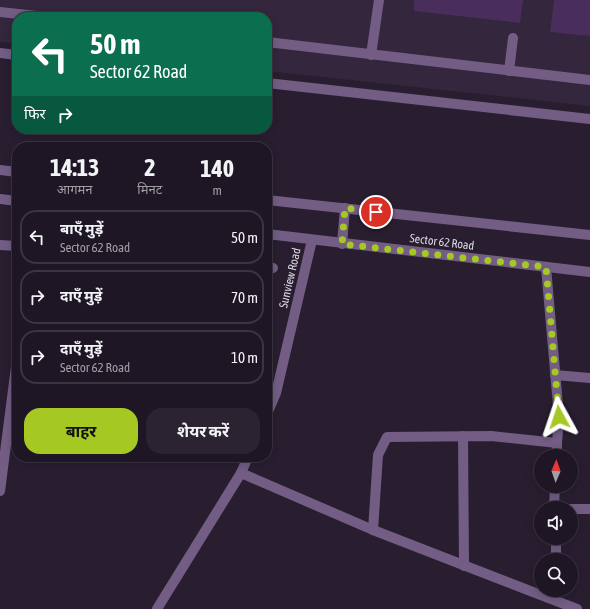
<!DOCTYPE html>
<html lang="hi">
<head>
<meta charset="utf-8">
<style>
  :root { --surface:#1e1624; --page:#2b2331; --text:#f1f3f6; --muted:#a19fa6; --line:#3c3541; --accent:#a5c822 }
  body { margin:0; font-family:"Asap Condensed","Noto Sans Devanagari",sans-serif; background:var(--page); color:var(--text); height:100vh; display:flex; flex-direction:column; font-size:15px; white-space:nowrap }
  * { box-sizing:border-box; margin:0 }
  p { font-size:13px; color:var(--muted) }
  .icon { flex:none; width:22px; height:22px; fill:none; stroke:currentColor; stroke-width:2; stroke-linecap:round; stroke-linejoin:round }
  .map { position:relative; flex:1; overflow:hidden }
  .sheet { position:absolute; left:12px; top:142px; width:260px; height:320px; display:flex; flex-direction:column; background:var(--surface); border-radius:16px; box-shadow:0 2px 10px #0003,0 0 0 1px var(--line) }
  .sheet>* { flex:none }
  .guide { position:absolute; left:12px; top:12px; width:260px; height:122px; border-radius:16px; box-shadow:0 2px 10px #0003,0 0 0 1px var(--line); background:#0b6e4f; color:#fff; overflow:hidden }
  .needle { width:26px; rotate:2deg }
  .tools { position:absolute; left:534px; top:449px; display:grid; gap:8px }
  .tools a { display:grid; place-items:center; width:44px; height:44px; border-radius:50%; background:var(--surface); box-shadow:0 2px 10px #0003,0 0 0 1px var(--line); font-size:20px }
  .pin { position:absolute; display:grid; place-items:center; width:34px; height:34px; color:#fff; margin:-17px; border:2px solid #fff; border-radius:50%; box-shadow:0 1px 4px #0007 }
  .me { position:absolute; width:44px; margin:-22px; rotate:355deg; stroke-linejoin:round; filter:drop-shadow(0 0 3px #0008) }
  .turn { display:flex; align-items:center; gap:14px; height:84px; padding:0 12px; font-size:18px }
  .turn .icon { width:52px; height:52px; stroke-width:2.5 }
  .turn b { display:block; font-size:28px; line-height:34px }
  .then { display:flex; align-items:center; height:38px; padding:0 12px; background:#0003; gap:8px; font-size:15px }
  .eta { display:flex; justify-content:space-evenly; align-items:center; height:68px; text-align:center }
  .eta b { font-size:24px; font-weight:700; line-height:28px }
  .action { display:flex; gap:8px; margin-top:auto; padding:8px 12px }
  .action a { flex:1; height:46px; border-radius:16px; background:var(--accent); color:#111; font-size:16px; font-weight:700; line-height:46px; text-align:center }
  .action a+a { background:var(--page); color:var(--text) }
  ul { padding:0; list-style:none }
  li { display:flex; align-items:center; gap:12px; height:54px; margin:0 8px 6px; padding:0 4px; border:2px solid var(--line); border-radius:16px }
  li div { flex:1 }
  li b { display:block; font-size:15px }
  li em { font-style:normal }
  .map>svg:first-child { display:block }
  .built { fill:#33263d }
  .building { fill:#492e5d }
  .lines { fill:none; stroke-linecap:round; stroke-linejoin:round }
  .minor { stroke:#735d84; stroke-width:10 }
  .route { stroke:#a5c822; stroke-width:7; stroke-dasharray:0 12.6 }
  .labels { text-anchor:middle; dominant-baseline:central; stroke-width:4; stroke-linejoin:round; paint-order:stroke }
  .street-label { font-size:12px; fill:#ddd7e3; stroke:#281e30 }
</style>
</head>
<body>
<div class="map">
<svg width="590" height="609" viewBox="0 0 590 609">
  <rect width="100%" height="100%" fill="#281e30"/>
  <path class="built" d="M0,0H590V106L267,71V17H17V44L0,42Z"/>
  <g class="building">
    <path d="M414,0H523L520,23L414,11Z"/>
    <path d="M554,0H590V36L550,32Z"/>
  </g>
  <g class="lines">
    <g class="minor">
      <path d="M0,12L46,17"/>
      <path d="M267,42L590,80"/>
      <path d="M0,53L17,55"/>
      <path d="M371,55L379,0"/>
      <path d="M509,71L513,38"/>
      <path d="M267,83L590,119"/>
      <path d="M0,170L17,172"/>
      <path d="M0,199L17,201"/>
      <path d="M267,200L590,235"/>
      <path d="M267,234L590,272"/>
      <path d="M342,244L345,208"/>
      <path d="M0,245L17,246"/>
      <path d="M267,267L273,268"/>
      <path d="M555,375L590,378"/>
      <path d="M267,414L276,393L312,240"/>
      <path d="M463,436L464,566"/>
      <path d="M557,456V443"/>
      <path d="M241,473L373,530L577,609"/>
      <path d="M0,491L17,359"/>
      <path d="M554,508L555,486"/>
      <path d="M571,509H590"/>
      <path d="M373,530L378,455L387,437L491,436L557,443L559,417L546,267"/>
      <path d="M556,538V560"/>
      <path d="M157,609L241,473L248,457"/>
    </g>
  </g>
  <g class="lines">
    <path class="route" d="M376,212L345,208L342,244L546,267L559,417"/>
  </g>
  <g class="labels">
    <g class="street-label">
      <text transform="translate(442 242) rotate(7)">Sector 62 Road</text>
      <text transform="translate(290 278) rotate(-77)">Sunview Road</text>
    </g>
  </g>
</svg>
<div class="tools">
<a><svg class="needle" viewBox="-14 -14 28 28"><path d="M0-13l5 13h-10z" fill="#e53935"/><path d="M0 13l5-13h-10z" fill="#a19fa6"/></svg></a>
<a><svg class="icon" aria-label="sound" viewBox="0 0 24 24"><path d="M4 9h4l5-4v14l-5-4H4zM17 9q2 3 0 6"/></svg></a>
<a><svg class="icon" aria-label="search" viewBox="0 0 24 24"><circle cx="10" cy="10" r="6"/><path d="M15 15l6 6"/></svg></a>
</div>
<div class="pin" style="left:376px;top:212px;background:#d93025"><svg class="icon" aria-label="arrive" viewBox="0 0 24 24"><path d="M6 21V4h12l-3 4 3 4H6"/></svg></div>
<svg class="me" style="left:559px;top:417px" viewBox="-20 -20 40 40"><path d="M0-17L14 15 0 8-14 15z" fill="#a5c822" stroke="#fff" stroke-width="4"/></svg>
<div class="guide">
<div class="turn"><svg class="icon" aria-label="left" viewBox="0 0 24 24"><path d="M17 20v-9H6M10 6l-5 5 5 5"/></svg><div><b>50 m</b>Sector 62 Road</div></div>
<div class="then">फिर<svg class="icon" aria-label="right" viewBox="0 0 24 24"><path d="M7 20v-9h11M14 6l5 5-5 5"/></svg></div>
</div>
<section class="sheet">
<div class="eta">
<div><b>14:13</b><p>आगमन</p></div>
<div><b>2</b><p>मिनट</p></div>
<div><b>140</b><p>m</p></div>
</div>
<ul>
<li><svg class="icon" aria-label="left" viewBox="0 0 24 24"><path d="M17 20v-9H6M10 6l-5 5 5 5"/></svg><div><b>बाएँ मुड़ें</b><p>Sector 62 Road</p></div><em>50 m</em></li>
<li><svg class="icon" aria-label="right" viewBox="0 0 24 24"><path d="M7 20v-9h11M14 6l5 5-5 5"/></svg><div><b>दाएँ मुड़ें</b></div><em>70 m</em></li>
<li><svg class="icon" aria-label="right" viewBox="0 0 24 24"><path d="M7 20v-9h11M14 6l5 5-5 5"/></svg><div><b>दाएँ मुड़ें</b><p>Sector 62 Road</p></div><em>10 m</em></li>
</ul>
<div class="action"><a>बाहर</a><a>शेयर करें</a></div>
</section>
</div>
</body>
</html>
